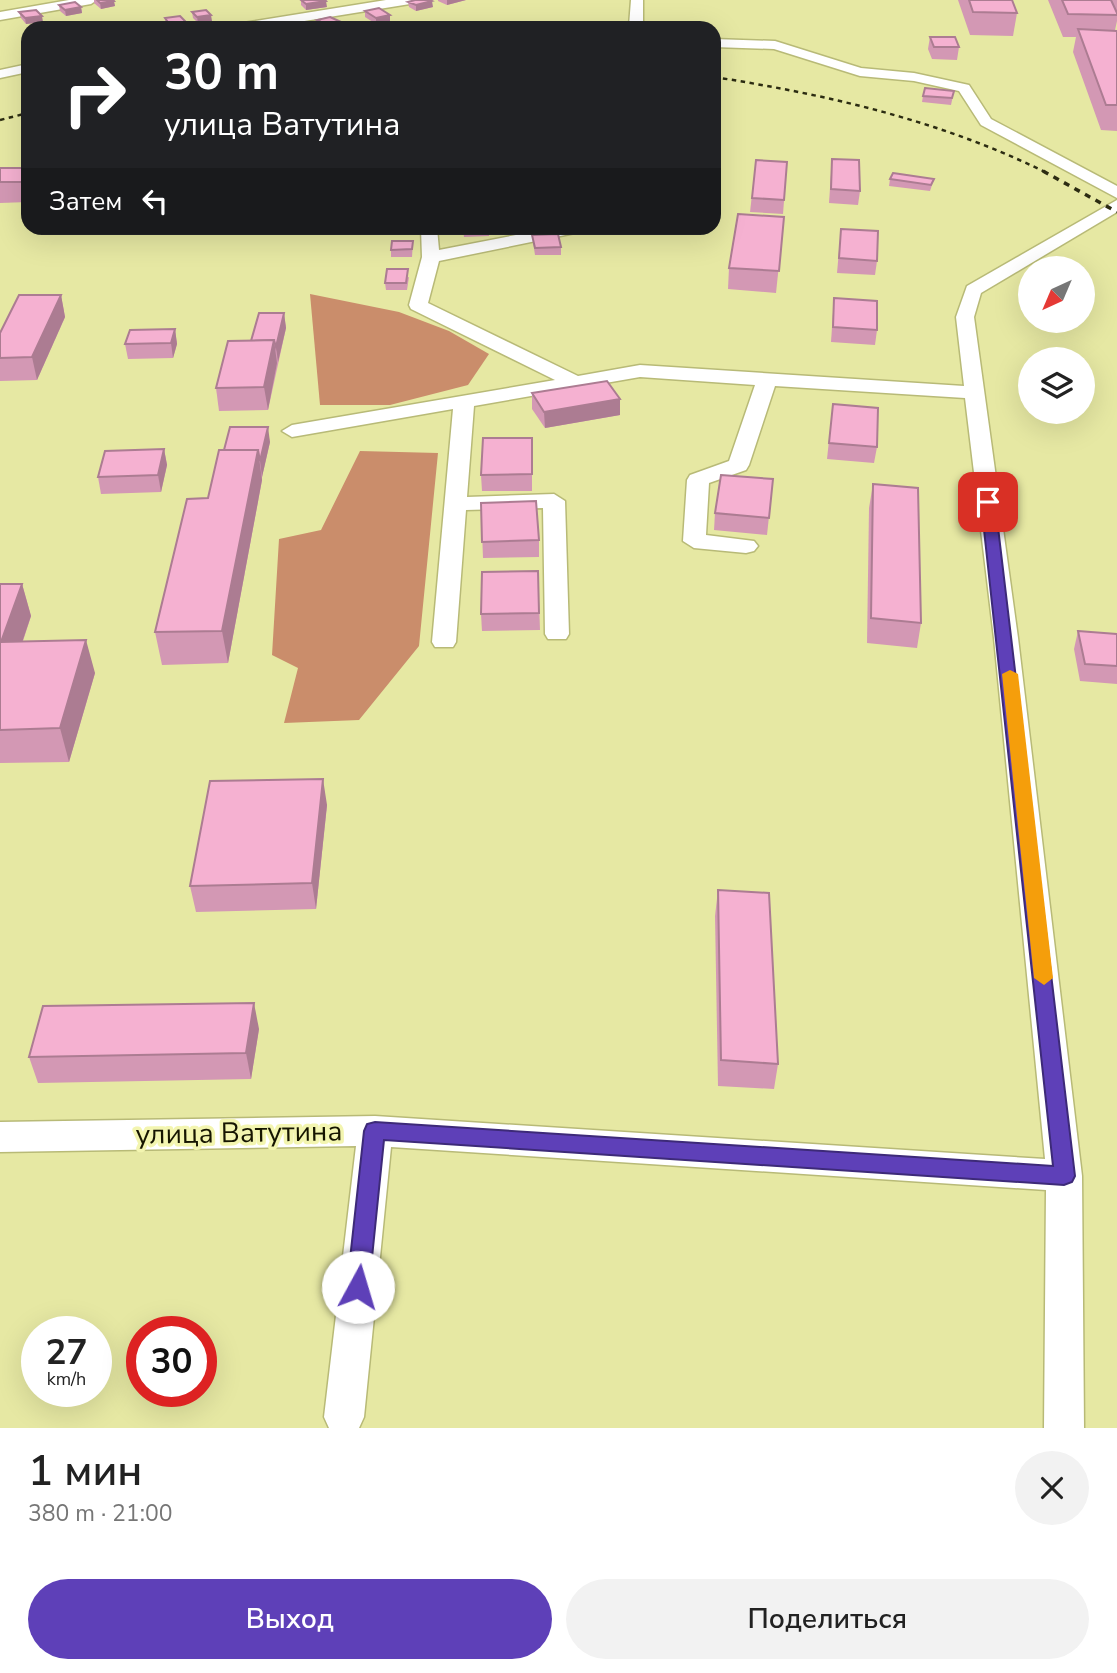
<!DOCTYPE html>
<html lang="ru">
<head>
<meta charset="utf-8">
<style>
  :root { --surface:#fff; --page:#f2f2f2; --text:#222; --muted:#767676; --accent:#5e40b8 }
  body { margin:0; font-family:"Nunito Sans",sans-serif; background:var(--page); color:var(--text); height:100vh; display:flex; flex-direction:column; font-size:26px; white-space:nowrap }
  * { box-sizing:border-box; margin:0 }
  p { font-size:23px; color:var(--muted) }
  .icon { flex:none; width:38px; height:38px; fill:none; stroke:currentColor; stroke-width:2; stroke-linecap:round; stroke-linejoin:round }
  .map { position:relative; height:1428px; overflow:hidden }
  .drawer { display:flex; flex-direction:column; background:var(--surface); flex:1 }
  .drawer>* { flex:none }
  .guide { position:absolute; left:21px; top:21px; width:700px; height:214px; border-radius:21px; box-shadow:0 7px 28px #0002; background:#202124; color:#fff; overflow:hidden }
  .needle { width:46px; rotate:224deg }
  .tools { position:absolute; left:1018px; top:256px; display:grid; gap:14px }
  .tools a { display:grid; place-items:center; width:77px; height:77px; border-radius:50%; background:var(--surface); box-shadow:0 7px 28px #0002; font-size:35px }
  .speed { position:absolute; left:21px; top:1316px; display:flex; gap:14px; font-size:35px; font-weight:700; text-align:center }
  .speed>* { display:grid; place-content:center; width:91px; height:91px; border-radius:50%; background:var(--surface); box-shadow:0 7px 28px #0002; line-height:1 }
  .speed small { font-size:18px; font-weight:400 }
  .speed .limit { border:10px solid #d22; background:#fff; color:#111 }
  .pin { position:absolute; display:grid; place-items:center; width:60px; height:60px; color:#fff; margin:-30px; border-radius:14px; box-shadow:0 4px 10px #0006 }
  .me { position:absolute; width:77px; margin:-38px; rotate:6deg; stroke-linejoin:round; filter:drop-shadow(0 0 5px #0008) }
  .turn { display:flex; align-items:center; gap:24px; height:147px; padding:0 28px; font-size:32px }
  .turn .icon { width:91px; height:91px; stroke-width:2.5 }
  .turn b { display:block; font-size:49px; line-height:60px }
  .then { display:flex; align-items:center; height:66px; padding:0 28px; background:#0003; gap:14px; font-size:26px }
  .round { display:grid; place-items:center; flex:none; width:74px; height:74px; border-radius:37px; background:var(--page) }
  .headline { display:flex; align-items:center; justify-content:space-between; height:119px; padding:0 28px }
  h1 { font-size:42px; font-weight:600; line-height:52px }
  .button { display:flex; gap:14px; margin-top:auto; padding:14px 28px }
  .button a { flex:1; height:80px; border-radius:42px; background:var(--accent); color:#fff; font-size:28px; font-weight:600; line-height:80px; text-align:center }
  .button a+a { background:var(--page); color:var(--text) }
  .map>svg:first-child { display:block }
  .forest { fill:#ca8d6b }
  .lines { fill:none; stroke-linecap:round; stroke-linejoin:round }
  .minor-casing { stroke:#b8ba77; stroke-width:3 }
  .minor { fill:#fff; fill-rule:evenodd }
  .rail-far1 { stroke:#2c2c12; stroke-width:2.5; stroke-dasharray:4.5 4.5; stroke-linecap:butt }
  .rail { stroke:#2c2c12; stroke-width:3.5; stroke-dasharray:6 6; stroke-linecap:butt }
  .wall { fill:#d398b4 }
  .shaded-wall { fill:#ac7c92 }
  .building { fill:#f5b1d1; stroke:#ac7c92; stroke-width:2 }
  .route { fill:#5e40b8; stroke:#3d2a78; stroke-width:2 }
  .slow { fill:#f59e0b }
  .labels { text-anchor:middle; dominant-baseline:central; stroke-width:7; stroke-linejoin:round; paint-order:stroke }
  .near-street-label { font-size:28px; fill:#161500; stroke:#f3f5b0 }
</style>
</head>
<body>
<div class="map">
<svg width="1117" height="1428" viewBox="0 0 1117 1428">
  <rect width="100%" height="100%" fill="#e6e8a3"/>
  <g class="forest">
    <path d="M310,294L399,312L449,331L489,354L468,385L390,405H320Z"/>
    <path d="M360,451L438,453L419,646L359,720L284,723L298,668L272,655L279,539L321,530Z"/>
  </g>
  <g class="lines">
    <g class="minor-casing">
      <g id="minor">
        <path d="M69,0H97L91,4L0,20V12Z"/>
        <path d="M386,0H416L410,4L261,28H230L237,24Z"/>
        <path d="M631,0H643V24L648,28L629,26Z"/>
        <path d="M714,39L775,41L861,68L914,73L969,85L991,119L1117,186V198L981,125L959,91L914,81L860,76L774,49L714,47Z"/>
        <path d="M28,64V72L0,78V70Z"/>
        <path d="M1117,200V212L981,293L974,317L1018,638L1082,1176L1084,1428H1044L1046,1190L391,1147L364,1417L359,1428H329L324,1417L356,1146L0,1152V1122L375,1116L1045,1159L994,638L965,398L775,386L749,465L746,470L709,483L706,535L754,541L758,546L754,551L746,553L694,548L683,541L687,480L690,475L729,461L755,385L640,377L474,406L467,497L554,494L565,501L569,634L566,639H548L545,634L543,508L466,510L456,642L453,647H435L432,642L453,409L292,437L282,431L292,425L555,380L411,309L409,305L422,257L421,228H437L439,250L552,228H583L575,233L439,261L428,303L578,376L640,365L964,386L956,317L967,286Z"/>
      </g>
    </g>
    <use href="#minor" class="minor"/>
    <g class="rail-far1">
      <path d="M714,77C829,95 942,121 1047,173"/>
      <path d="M0,120L28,113"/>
    </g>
    <path class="rail" d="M1043,171L1117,212"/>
  </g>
  <g class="wall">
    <path d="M94,0H113L115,6L101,9L94,3Z"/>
    <path d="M301,0L327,7L306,10L301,5Z"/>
    <path d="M438,0H466L447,5L438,1Z"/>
    <path d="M958,0H1012L1017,13L1013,36L970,35Z"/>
    <path d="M1048,0H1117V21L1115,30H1117V131L1101,130L1073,52L1076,37H1063Z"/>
    <path d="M408,2L433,7L416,11L409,7Z"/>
    <path d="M59,5L81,7L82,13L66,16L60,11Z"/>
    <path d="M365,11L390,21L376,24L365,17Z"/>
    <path d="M19,12L43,22L26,24L21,18Z"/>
    <path d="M192,12L212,21L198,23L193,18Z"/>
    <path d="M165,18L186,22L187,28H169L166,24Z"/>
    <path d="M317,20L341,22L342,28H322L317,26Z"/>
    <path d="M930,37L959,47L957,60L932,59L928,49Z"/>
    <path d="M954,91L951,105L922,102L923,96Z"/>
    <path d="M832,159L860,191L858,205L829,203Z"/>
    <path d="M756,160L787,162L783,214L750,212Z"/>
    <path d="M0,168H28V202L0,203Z"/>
    <path d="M890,179H934L930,191L889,186Z"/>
    <path d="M784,217L776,293L728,289L729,268Z"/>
    <path d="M383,228H414V231L384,233Z"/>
    <path d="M463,228H489V236L464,237Z"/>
    <path d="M841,229L877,261L875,275L837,273Z"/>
    <path d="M532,235L561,247V255H535Z"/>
    <path d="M413,241L412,257H391V250Z"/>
    <path d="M409,277L407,290H386L385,283Z"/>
    <path d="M61,295L65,317L37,380L0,381V333Z"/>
    <path d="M834,298L877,330L875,345L831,342Z"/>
    <path d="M284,313L286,328L268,410L219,411L216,388L251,341Z"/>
    <path d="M175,329L177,344L173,358L128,359L125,344Z"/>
    <path d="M532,393L620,415L545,428L532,409Z"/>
    <path d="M833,404L877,447L874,463L827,459Z"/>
    <path d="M532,438V491H482L481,475Z"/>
    <path d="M270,442L262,477V480L228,663L162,665L155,632L208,498L224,450Z"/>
    <path d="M164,449L167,465L161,492L101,494L98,477Z"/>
    <path d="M773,479L767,535L714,530L715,513Z"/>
    <path d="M873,484L921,623L917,648L867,643L869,508Z"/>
    <path d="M481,503L539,540V557L483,558Z"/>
    <path d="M538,571L540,630L482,631L481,614Z"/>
    <path d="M0,584H22L31,616L23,641L95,673L69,762L0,763Z"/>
    <path d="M1078,631L1117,634V684L1080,681L1074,649Z"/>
    <path d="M327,805L316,909L196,912L190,886Z"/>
    <path d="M718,890L778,1064L774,1089L718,1086L715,916Z"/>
    <path d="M259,1029L251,1079L38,1083L29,1057Z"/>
  </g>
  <g class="shaded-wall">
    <path d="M447,0H466L447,5Z"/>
    <path d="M114,1L115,6L101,9L100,3Z"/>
    <path d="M326,1L327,7L306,10V4Z"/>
    <path d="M432,1L433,7L416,11V5Z"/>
    <path d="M81,7L82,13L66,16L65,10Z"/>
    <path d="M211,15L212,21L198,23L197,17Z"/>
    <path d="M390,15V21L376,24V18Z"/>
    <path d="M42,16L43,22L26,24L25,18Z"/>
    <path d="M186,22L187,28H171L170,25Z"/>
    <path d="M341,22L342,28H328L327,25Z"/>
    <path d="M61,295L65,317L37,380L32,357Z"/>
    <path d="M284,313L286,328L278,362L276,347Z"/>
    <path d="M175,329L177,344L173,358L171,343Z"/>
    <path d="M274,340L277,363L268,410L264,387Z"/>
    <path d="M620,399V415L545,428L544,412Z"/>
    <path d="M268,427L270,442L262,477L260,461Z"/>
    <path d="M164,449L167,465L161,492L158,475Z"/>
    <path d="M258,450L262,480L228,663L222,631Z"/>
    <path d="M22,584L31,616L11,675L1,642Z"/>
    <path d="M86,640L95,673L69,762L60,728Z"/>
    <path d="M323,779L327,805L316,909L312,883Z"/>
    <path d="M254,1003L259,1029L251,1079L246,1053Z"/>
  </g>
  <g class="building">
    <path d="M97,0H113L114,1L100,3Z"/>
    <path d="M301,0H325L326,1L306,4Z"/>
    <path d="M415,0H430L432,1L416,5L408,2Z"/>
    <path d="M969,0H1012L1017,13L973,12Z"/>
    <path d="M1062,0H1111L1117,13V15L1068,14Z"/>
    <path d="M75,2L81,7L65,10L59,5Z"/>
    <path d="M379,8L390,15L376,18L365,11Z"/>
    <path d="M36,10L42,16L25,18L19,12Z"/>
    <path d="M206,10L211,15L197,17L192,12Z"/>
    <path d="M180,16L186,22L170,25L165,18Z"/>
    <path d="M330,17L341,22L327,25L317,20Z"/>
    <path d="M1078,29L1117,31V105H1106Z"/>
    <path d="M930,37H955L959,47H934Z"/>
    <path d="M925,88L954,91L952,98L923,96Z"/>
    <path d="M832,159L859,160L860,191L831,189Z"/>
    <path d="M756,160L787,162L784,200L752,198Z"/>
    <rect x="0" y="168" width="28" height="14"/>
    <path d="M893,173L934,179L931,185L890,179Z"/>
    <path d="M738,214L784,217L779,271L729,268Z"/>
    <path d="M463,228H489V229L463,230Z"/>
    <path d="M841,229L878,231L877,261L839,258Z"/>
    <path d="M558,234L561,247L535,248L532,235Z"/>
    <path d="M392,241H413L412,249L391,250Z"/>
    <path d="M387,269H408L406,283H385Z"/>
    <path d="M19,295H61L32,357L0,358V333Z"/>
    <path d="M834,298L877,301V330L833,327Z"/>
    <path d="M259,313H284L276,347L274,340L251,341Z"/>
    <path d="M175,329L171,343L125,344L130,330Z"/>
    <path d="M274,340L264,387L216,388L228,341Z"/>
    <path d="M607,381L620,399L544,412L532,393Z"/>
    <path d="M833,404L878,408L877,447L829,443Z"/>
    <path d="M230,427H268L260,461L258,450H224Z"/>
    <path d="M483,438H532V474L481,475Z"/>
    <path d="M164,449L158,475L98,477L105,451Z"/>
    <path d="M219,450H258L222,631L155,632L187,499L208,498Z"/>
    <path d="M721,475L773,479L769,518L715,513Z"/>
    <path d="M873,484L918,488L921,623L871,618Z"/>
    <path d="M536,501L539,540L482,542L481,503Z"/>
    <path d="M538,571L539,613L481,614L482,572Z"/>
    <path d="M0,584H22L1,642L86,640L60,728L0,730Z"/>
    <path d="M1078,631L1117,634V666L1085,664Z"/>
    <path d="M323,779L312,883L190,886L210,781Z"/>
    <path d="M718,890L769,893L778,1064L721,1060Z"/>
    <path d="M254,1003L246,1053L29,1057L43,1006Z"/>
  </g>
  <path class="route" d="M988,498L995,502L1075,1176L1072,1182L1064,1185L384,1140L369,1287L366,1294L358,1297L350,1294L347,1287L364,1131L367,1124L375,1122L1053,1166L981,502Z"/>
  <path class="slow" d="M1010,670L1018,674L1053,978L1044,985L1034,978L1002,674Z"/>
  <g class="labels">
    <g class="near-street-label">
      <text transform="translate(239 1133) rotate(-1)">улица Ватутина</text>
    </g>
  </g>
</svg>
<div class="tools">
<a><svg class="needle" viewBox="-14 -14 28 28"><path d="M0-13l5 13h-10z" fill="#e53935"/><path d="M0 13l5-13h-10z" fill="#767676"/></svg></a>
<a><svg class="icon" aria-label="layers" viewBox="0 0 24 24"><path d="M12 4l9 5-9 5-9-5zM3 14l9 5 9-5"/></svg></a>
</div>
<div class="speed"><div>27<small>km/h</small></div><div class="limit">30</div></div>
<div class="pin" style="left:988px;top:502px;background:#d93025"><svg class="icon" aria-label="arrive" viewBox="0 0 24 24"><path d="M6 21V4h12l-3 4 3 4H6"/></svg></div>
<svg class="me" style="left:358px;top:1287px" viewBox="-20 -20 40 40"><circle r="19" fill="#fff"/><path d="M0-13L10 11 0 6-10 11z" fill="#5e40b8"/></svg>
<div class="guide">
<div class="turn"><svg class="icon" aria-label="right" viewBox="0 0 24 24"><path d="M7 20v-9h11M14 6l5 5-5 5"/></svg><div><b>30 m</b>улица Ватутина</div></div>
<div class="then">Затем<svg class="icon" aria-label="left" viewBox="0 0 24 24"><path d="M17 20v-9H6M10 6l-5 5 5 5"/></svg></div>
</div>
</div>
<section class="drawer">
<div class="headline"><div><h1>1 мин</h1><p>380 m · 21:00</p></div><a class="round"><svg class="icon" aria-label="close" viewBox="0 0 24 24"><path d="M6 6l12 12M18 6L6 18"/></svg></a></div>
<div class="button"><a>Выход</a><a>Поделиться</a></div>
</section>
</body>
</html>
